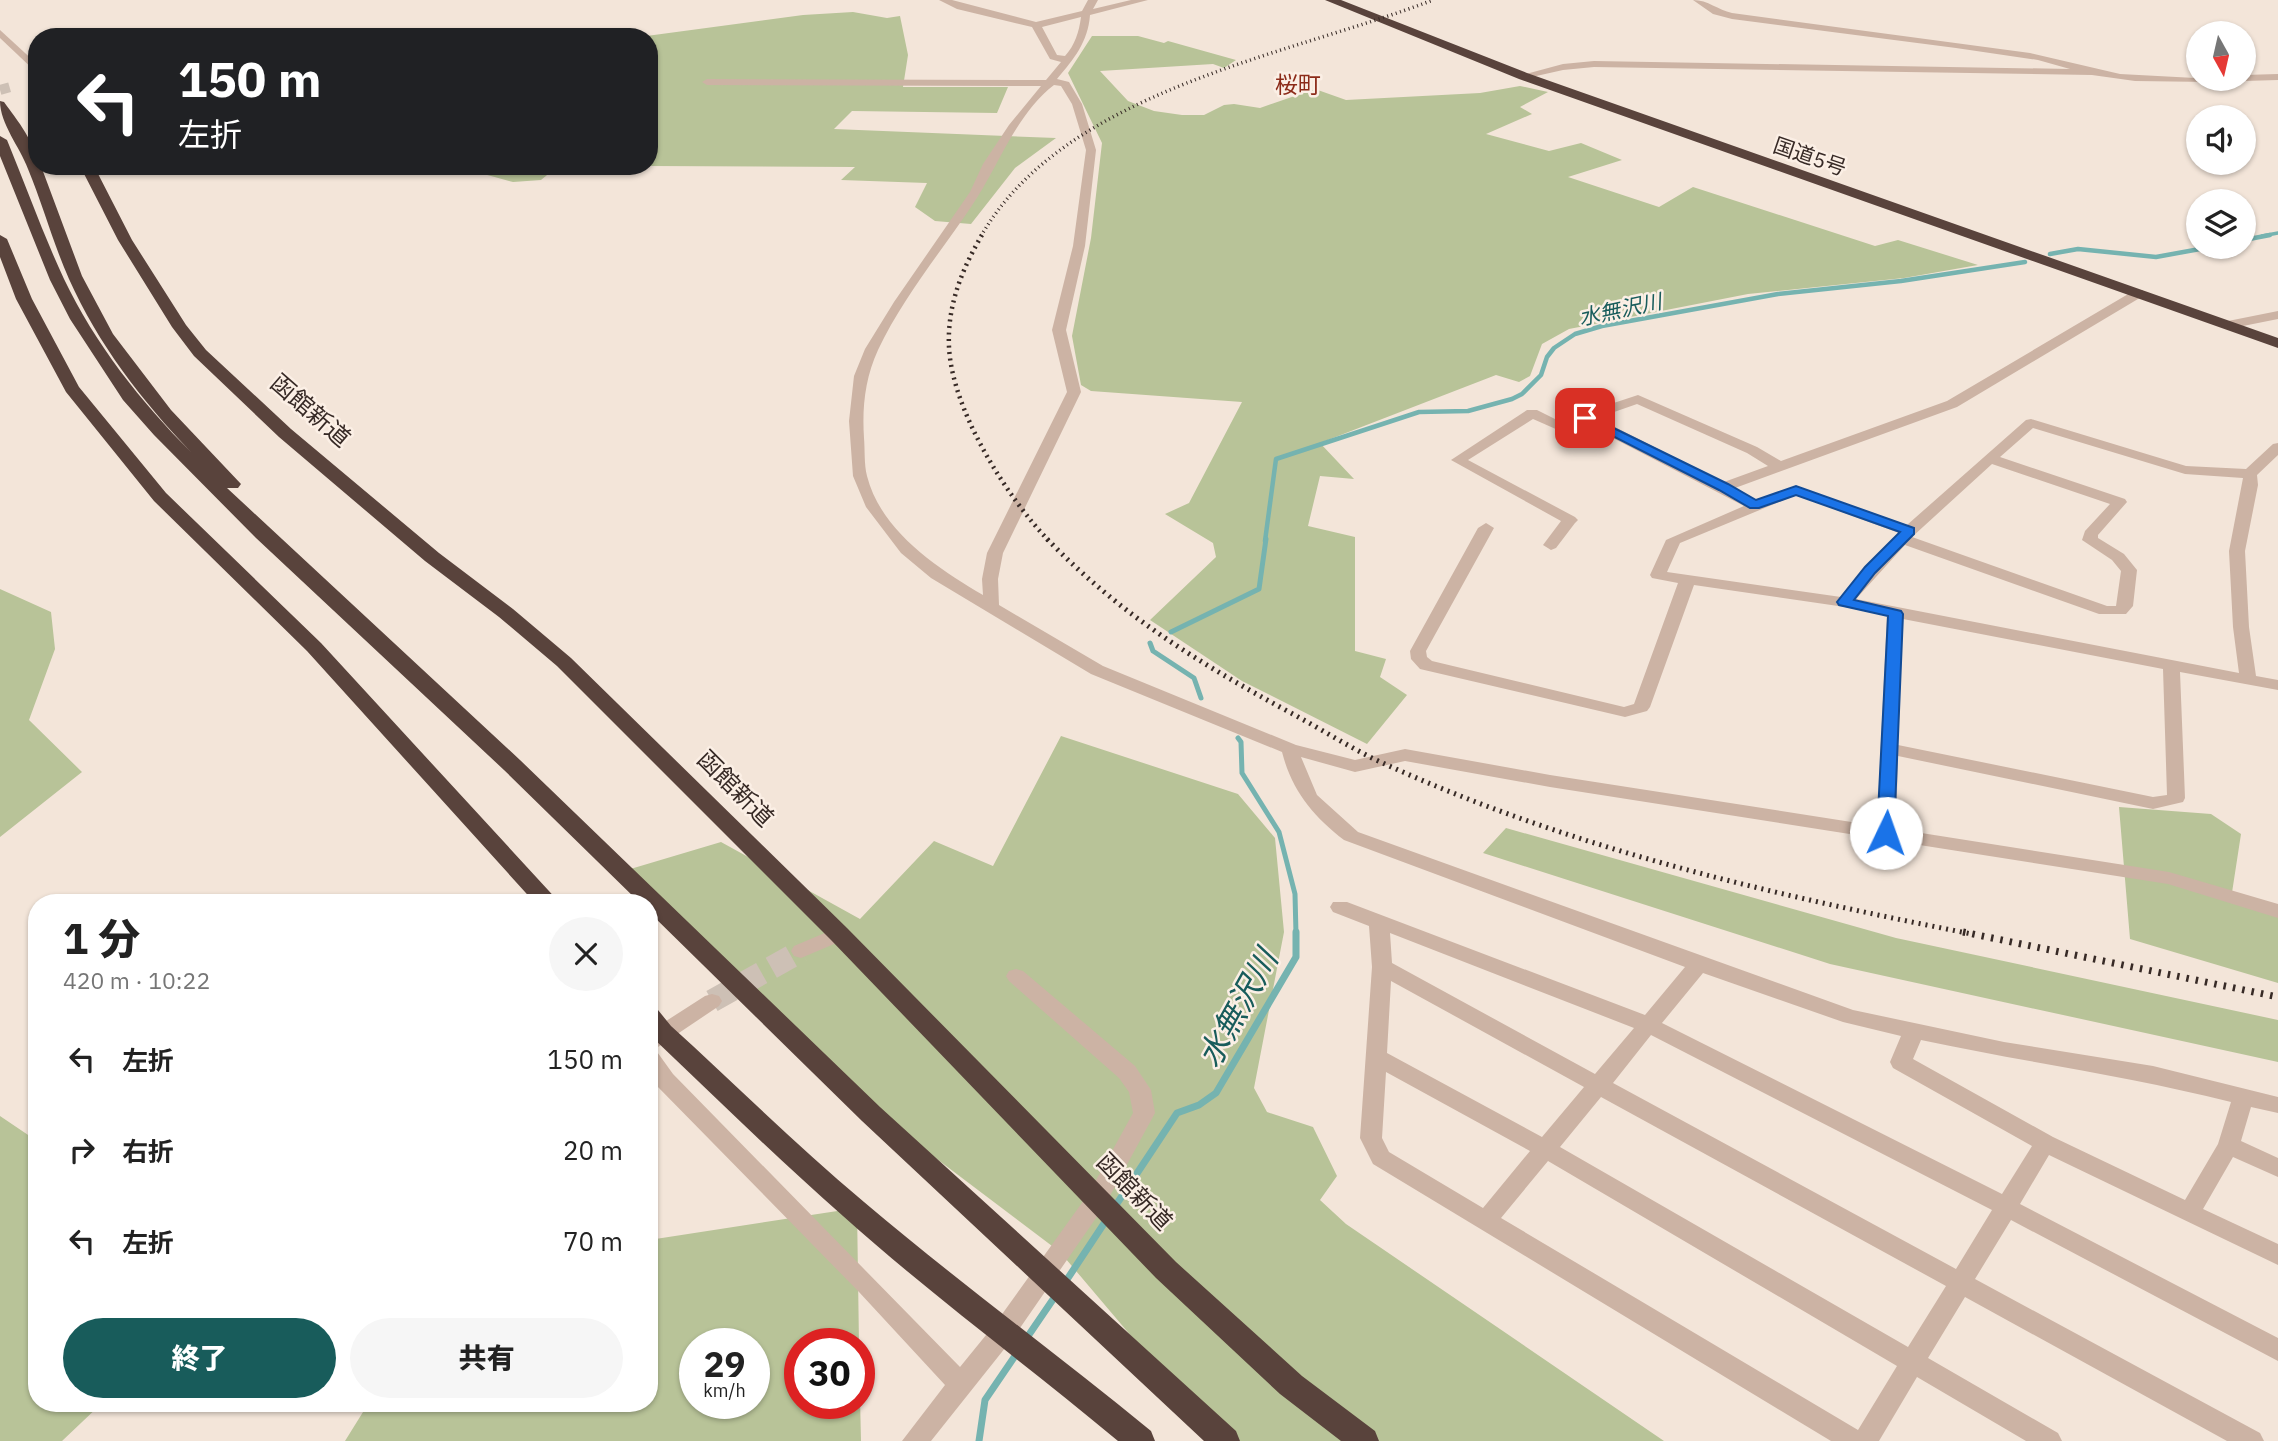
<!DOCTYPE html>
<html lang="ja">
<head>
<meta charset="utf-8">
<style>
  :root { --surface:#fff; --page:#f6f6f6; --text:#222; --muted:#767676; --accent:#185c5b }
  body { margin:0; font-family:"IBM Plex Sans","Noto Sans JP",sans-serif; background:var(--page); color:var(--text); height:100vh; display:flex; flex-direction:column; font-size:26px; white-space:nowrap }
  * { box-sizing:border-box; margin:0 }
  p { font-size:23px; color:var(--muted) }
  .icon { flex:none; width:38px; height:38px; fill:none; stroke:currentColor; stroke-width:2; stroke-linecap:round; stroke-linejoin:round }
  .map { position:relative; flex:1; overflow:hidden }
  .sheet { position:absolute; left:28px; top:894px; width:630px; height:518px; display:flex; flex-direction:column; background:var(--surface); border-radius:28px; box-shadow:0 2px 5px #0004 }
  .sheet>* { flex:none }
  .hud { position:absolute; left:28px; top:28px; width:630px; height:147px; border-radius:28px; box-shadow:0 2px 5px #0004; background:#202124; color:#fff; overflow:hidden }
  .needle { width:46px; rotate:172deg }
  .buttons { position:absolute; left:2186px; top:21px; display:grid; gap:14px }
  .buttons a { display:grid; place-items:center; width:70px; height:70px; border-radius:50%; background:var(--surface); box-shadow:0 2px 5px #0004; font-size:35px }
  .speed { position:absolute; left:679px; top:1328px; display:flex; gap:14px; font-size:35px; font-weight:700; text-align:center }
  .speed>* { display:grid; place-content:center; width:91px; height:91px; border-radius:50%; background:var(--surface); box-shadow:0 2px 5px #0004; line-height:1 }
  .speed small { font-size:18px; font-weight:400 }
  .speed .limit { border:10px solid #d22; background:#fff; color:#111 }
  .pin { position:absolute; display:grid; place-items:center; width:60px; height:60px; color:#fff; margin:-30px; border-radius:14px; box-shadow:0 4px 10px #0006 }
  .me { position:absolute; width:77px; margin:-38px; rotate:3deg; stroke-linejoin:round; filter:drop-shadow(0 0 5px #0008) }
  .turn { display:flex; align-items:center; gap:24px; height:147px; padding:0 35px; font-size:32px }
  .turn .icon { width:91px; height:91px; stroke-width:2.5 }
  .turn b { display:block; font-size:49px; line-height:60px }
  .round { display:grid; place-items:center; flex:none; width:74px; height:74px; border-radius:37px; background:var(--page) }
  .overview { display:flex; align-items:center; justify-content:space-between; height:119px; padding:0 35px }
  h1 { font-size:42px; font-weight:800; line-height:52px }
  .cta { display:flex; gap:14px; margin-top:auto; padding:14px 35px }
  .cta a { flex:1; height:80px; border-radius:42px; background:var(--accent); color:#fff; font-size:28px; font-weight:800; line-height:80px; text-align:center }
  .cta a+a { background:var(--page); color:var(--text) }
  ul { padding:0; list-style:none }
  li { display:flex; align-items:center; gap:21px; height:91px; padding:0 35px }
  li div { flex:1 }
  li b { display:block; font-size:26px }
  li em { font-style:normal }
  .map>svg:first-child { display:block }
  .green { fill:#b8c398; fill-rule:evenodd }
  .lines { fill:none; stroke-linecap:round; stroke-linejoin:round }
  .stream-far3 { stroke:#75b3b0; stroke-width:3.5 }
  .stream-far2 { stroke:#75b3b0; stroke-width:4.5 }
  .stream-far1 { stroke:#75b3b0; stroke-width:5 }
  .stream { stroke:#75b3b0; stroke-width:7 }
  .minor-tunnel-far1 { stroke:#cdc0b5; stroke-width:10; stroke-dasharray:10 5; stroke-linecap:butt }
  .minor-tunnel { stroke:#cdc0b5; stroke-width:23; stroke-dasharray:23 11; stroke-linecap:butt }
  .minor { fill:#ccb3a4; fill-rule:evenodd }
  .highway { fill:#59433c; fill-rule:evenodd }
  .rail-far3 { stroke:#372a26; stroke-width:3.5; stroke-dasharray:1 3.5; stroke-linecap:butt }
  .rail-far2 { stroke:#372a26; stroke-width:4.5; stroke-dasharray:2 4.5; stroke-linecap:butt }
  .rail-far1 { stroke:#372a26; stroke-width:5; stroke-dasharray:2 5; stroke-linecap:butt }
  .rail { stroke:#372a26; stroke-width:7; stroke-dasharray:2.5 7; stroke-linecap:butt }
  .route { fill:#1a73e8; stroke:#114b97; stroke-width:2 }
  .labels { text-anchor:middle; dominant-baseline:central; stroke-width:5; stroke-linejoin:round; paint-order:stroke }
  .far-street-label { font-size:21px; fill:#372a26; stroke:#fbefe5 }
  .far-water-label { font-size:21px; font-style:italic; fill:#185c5b; stroke:#fbefe5 }
  .far-quarter-label { font-size:23px; fill:#8c2b19; stroke:#fbefe5 }
  .street-label { font-size:24px; fill:#372a26; stroke:#fbefe5 }
  .near-water-label { font-size:32px; font-style:italic; fill:#185c5b; stroke:#fbefe5 }
</style>
</head>
<body>
<div class="map">
<svg width="2278" height="1441" viewBox="0 0 2278 1441">
  <rect width="100%" height="100%" fill="#f3e5d9"/>
  <g class="green">
    <path d="M853,12L887,18L900,16L908,55L903,87H1008L997,113L852,111L834,129L1056,138L1015,168L971,224L935,221L915,207L927,183L841,180L855,167L649,166V37H639L803,15Z"/>
    <path d="M1092,36H1138L1164,43L1168,41L1236,60L1224,68L1213,64L1100,71L1128,101L1154,111L1182,115H1204L1224,105L1234,104L1260,108L1315,89L1346,100L1480,93L1520,86L1548,92L1520,107L1532,114L1486,134L1549,151L1581,143L1622,160L1568,177L1659,207L1693,187L1875,246L1898,240L1978,265L1904,278L1748,294L1569,329L1542,344L1530,376L1519,382L1496,375L1320,443L1354,479L1320,476L1308,526L1355,537V651L1386,659L1380,677L1407,695L1367,744L1242,681L1150,620L1216,557L1213,543L1165,514L1189,503L1242,402L1091,391L1081,385L1072,336L1091,238L1102,143L1068,73Z"/>
    <path d="M480,166H558L541,180L513,182L480,173Z"/>
    <path d="M0,589L51,612L55,649L29,720L82,772L0,837Z"/>
    <path d="M1061,736L1238,794L1275,838L1284,932L1254,1088L1267,1112L1313,1127L1337,1176L1320,1200L1346,1224L1664,1441H1220L1060,1252L790,1048L649,903L617,873L721,842L860,919L934,841L993,866Z"/>
    <path d="M2119,807L2211,814L2241,834L2231,899L2278,916V983L2130,939Z"/>
    <path d="M1506,828L1896,938L2278,1020V1062L1830,964L1483,853Z"/>
    <path d="M0,1116L37,1141V1404H101L62,1441H0Z"/>
    <path d="M857,1208L859,1344H800V1404H859V1353L861,1441H345L368,1404H649V1240ZM695,1344H754V1404H695Z"/>
  </g>
  <g class="lines">
    <path class="stream-far3" d="M2262,236L2278,233"/>
    <g class="stream-far2">
      <path d="M2244,240L2270,235"/>
      <path d="M2050,254L2078,249L2156,257L2211,247"/>
      <path d="M1265,541L1276,459L1419,412L1468,411L1512,399L1522,394L1541,375L1547,357L1554,348L1575,334L1602,326L1778,294L1901,281L2025,262"/>
    </g>
    <g class="stream-far1">
      <path d="M1171,632L1259,589L1266,539"/>
      <path d="M1150,643L1153,651L1194,678L1201,698"/>
      <path d="M1238,738L1241,742L1242,773L1279,832L1295,894L1296,934"/>
    </g>
    <g class="stream">
      <path d="M1114,1208L1177,1113L1199,1105L1216,1093L1296,957V932"/>
      <path d="M1064,1284L1107,1219"/>
      <path d="M1026,1339L1056,1295"/>
      <path d="M979,1441L985,1400L1017,1353"/>
    </g>
    <path class="minor-tunnel-far1" d="M0,90L14,86"/>
    <path class="minor-tunnel" d="M712,1001L801,951"/>
    <g class="minor">
      <path d="M939,0H952L1036,22L1082,11L1088,0H1098L1093,9L1131,0H1148L1090,15C1088,42 1074,59 1057,79L1069,82L1082,104L1096,150L1085,246L1066,330L1081,392L1003,553L998,579L999,605L1103,666L1296,745L1355,760L1405,749L1550,775L1877,826L1887,616L1845,607L1694,585L1650,707L1647,711L1625,717L1420,669L1411,659L1410,651L1478,528L1486,523L1494,528L1426,651L1427,657L1432,661L1624,707L1634,704L1678,583L1652,578L1650,575L1666,540L1744,506L1584,423L1558,430L1533,419L1468,460L1575,517L1578,520L1575,523L1556,548L1551,550L1543,545L1561,521L1451,460L1527,410H1537L1559,421L1638,395L1757,447L1781,461L1947,401L2135,290H2143V296L1957,407L1735,488L1757,501L1796,486L1907,525L2026,420L2031,419L2186,466L2246,469L2273,444L2278,443V455L2257,475L2258,485L2245,551L2249,627L2256,676L2278,680V690L2180,672L2185,798L2183,802L2153,809L1898,756L1896,829L2169,872L2278,904V918L2168,884L1550,787L1405,761L1355,772L1301,757L1317,795L1358,832L1853,1010L2004,1042L2153,1066L2278,1097V1113L2251,1107L2241,1141L2278,1158V1177L2233,1157L2203,1209L2278,1244V1265L2049,1155L2020,1204L2278,1338V1361L2011,1220L1975,1279L2260,1433L2264,1441H2227L1965,1297L1928,1358L2058,1433L2062,1441H2026L1917,1377L1879,1441H1831L1373,1164L1360,1138L1372,967L1369,926L1333,912L1330,907L1333,902H1347L1645,1015L1685,967L1344,840C1313,816 1292,791 1282,752L1091,674L931,578L901,553L866,507L853,476L849,421L854,376L865,349L894,302L970,192L983,164L1009,125L1041,86L707,85L702,82L707,79L1046,80L1061,62L1050,59L1032,27L957,9ZM1081,17C1079,32 1075,45 1065,56L1057,55L1042,27ZM1054,85L1061,86L1072,104L1086,150L1073,246L1052,330L1067,392L987,553L982,579L983,595C937,568 881,531 867,476C864,464 865,450 864,438C862,408 865,378 878,350C902,299 940,253 971,207C998,168 1015,115 1054,85ZM1637,404L1747,453L1768,466L1724,482L1597,418ZM2033,428L2185,474L2243,478L2229,551L2233,627L2239,673L1856,599L1905,545L2099,614H2126L2133,606L2137,570L2124,554L2098,538V535L2127,502L2125,499L2000,457ZM1992,464L2110,504L2085,531L2082,540L2112,560L2121,571L2116,606H2107L1912,537ZM1796,495L1899,533L1841,597L1667,572L1680,543ZM1903,619L2163,669L2167,795L2153,797L1898,745ZM1390,933L1634,1028L1595,1074L1392,963ZM1703,973L1843,1022L1901,1036L1890,1062L1893,1068L2032,1146L2002,1194L1662,1023ZM1391,981L1584,1087L1542,1137L1387,1053ZM1651,1035L1992,1210L1956,1269L1613,1083ZM1921,1040C2024,1062 2129,1076 2231,1102L2218,1144L2185,1200L2053,1137L1913,1059ZM1386,1072L1530,1151L1483,1208L1389,1152L1382,1138ZM1601,1097L1946,1286L1908,1347L1560,1147ZM1548,1161L1897,1366L1858,1430L1501,1218Z"/>
      <path d="M1693,0C1708,0 1718,10 1732,13L2030,53L2120,74L2214,79L2209,82L2135,81L2092,75L1594,67L1563,70L1523,79L1518,76L1563,64L1594,61L2070,69L2038,60L1956,48L1732,19L1713,14Z"/>
      <path d="M0,30L37,64V73L0,38Z"/>
      <path d="M2278,74V80L2244,81L2239,79H2244V75Z"/>
      <path d="M2278,311V319L2228,329L2222,325L2228,321Z"/>
      <path d="M839,927L846,929L849,934L846,939L801,958L794,956L791,951L794,946Z"/>
      <path d="M1016,969L1023,971L1135,1066L1151,1090L1155,1113L1105,1205L1013,1338L931,1441H902L945,1385L859,1292L657,1086L649,1073V1032L705,996L712,994L719,996L722,1001L719,1006L655,1049L673,1074L960,1367L995,1324L1089,1193L1133,1113L1129,1092L1119,1078L1009,981L1006,976L1009,971Z"/>
    </g>
    <g class="highway">
      <path d="M1325,0H1341L1527,73L2278,338V348L1519,79Z"/>
      <path d="M0,101L4,102C17,120 37,144 37,166H41L82,276L113,334L171,410L241,484L238,488H227L520,760L880,1107L1236,1431L1240,1441H1204L862,1121L649,912V903H640L504,770L256,538L154,435L123,400L70,319L50,280L0,156V136L7,140C26,186 43,234 64,279C95,344 141,402 191,452C142,401 98,344 69,279C53,243 43,205 28,169C20,147 0,124 0,101Z"/>
      <path d="M80,166H94L132,240L186,325L206,350L291,429L439,553L513,609L571,658L847,928L1176,1262L1302,1376L1375,1431L1379,1441H1341L1280,1394L1156,1278L831,940L557,666L499,617L425,561L279,437L194,356L172,327L118,240Z"/>
      <path d="M0,235L7,239L32,299L79,387L166,493L321,643L560,903H535L307,651L154,501L66,392L16,299L0,257Z"/>
      <path d="M649,1007L658,1010L671,1026C735,1084 797,1146 864,1202C957,1281 1056,1353 1151,1431L1155,1441H1118C1027,1365 931,1295 843,1216C778,1159 716,1098 653,1038L649,1034Z"/>
    </g>
    <path class="rail-far3" d="M981,236C1065,90 1287,56 1433,0"/>
    <path class="rail-far2" d="M982,235C962,269 947,306 949,347C952,410 1006,496 1049,541"/>
    <path class="rail-far1" d="M1047,539C1122,616 1197,662 1291,713C1319,728 1346,745 1374,759C1564,847 1768,894 1972,934"/>
    <path class="rail" d="M1963,932L2278,997"/>
  </g>
  <path class="route" d="M1585,414L1728,484L1756,500L1796,486L1914,528V534L1875,573L1854,600L1901,611L1903,614L1894,833L1892,837L1886,838L1877,833L1888,616L1839,605L1837,602L1865,567L1900,532L1796,495L1759,508H1750L1719,490L1581,420V415Z"/>
  <g class="labels">
    <g class="far-street-label">
      <text transform="translate(1810 156) rotate(19)">国道5号</text>
    </g>
    <g class="far-water-label">
      <text transform="translate(1620 309) rotate(-12)">水無沢川</text>
    </g>
    <g class="far-quarter-label">
      <text x="1298" y="84">桜町</text>
    </g>
    <g class="street-label">
      <text transform="translate(311 410) rotate(41)">函館新道</text>
      <text transform="translate(736 788) rotate(45)">函館新道</text>
      <text transform="translate(1135 1191) rotate(46)">函館新道</text>
    </g>
    <g class="near-water-label">
      <text transform="translate(1237 1008) rotate(-61)">水無沢川</text>
    </g>
  </g>
</svg>
<div class="buttons">
<a><svg class="needle" viewBox="-14 -14 28 28"><path d="M0-13l5 13h-10z" fill="#e53935"/><path d="M0 13l5-13h-10z" fill="#767676"/></svg></a>
<a><svg class="icon" aria-label="sound" viewBox="0 0 24 24"><path d="M4 9h4l5-4v14l-5-4H4zM17 9q2 3 0 6"/></svg></a>
<a><svg class="icon" aria-label="layers" viewBox="0 0 24 24"><path d="M12 4l9 5-9 5-9-5zM3 14l9 5 9-5"/></svg></a>
</div>
<div class="speed"><div>29<small>km/h</small></div><div class="limit">30</div></div>
<div class="pin" style="left:1585px;top:418px;background:#d93025"><svg class="icon" aria-label="arrive" viewBox="0 0 24 24"><path d="M6 21V4h12l-3 4 3 4H6"/></svg></div>
<svg class="me" style="left:1886px;top:833px" viewBox="-20 -20 40 40"><circle r="19" fill="#fff"/><path d="M0-13L10 11 0 6-10 11z" fill="#1a73e8"/></svg>
<div class="hud">
<div class="turn"><svg class="icon" aria-label="left" viewBox="0 0 24 24"><path d="M17 20v-9H6M10 6l-5 5 5 5"/></svg><div><b>150 m</b>左折</div></div>
</div>
<section class="sheet">
<div class="overview"><div><h1>1 分</h1><p>420 m · 10:22</p></div><a class="round"><svg class="icon" aria-label="close" viewBox="0 0 24 24"><path d="M6 6l12 12M18 6L6 18"/></svg></a></div>
<ul>
<li><svg class="icon" aria-label="left" viewBox="0 0 24 24"><path d="M17 20v-9H6M10 6l-5 5 5 5"/></svg><div><b>左折</b></div><em>150 m</em></li>
<li><svg class="icon" aria-label="right" viewBox="0 0 24 24"><path d="M7 20v-9h11M14 6l5 5-5 5"/></svg><div><b>右折</b></div><em>20 m</em></li>
<li><svg class="icon" aria-label="left" viewBox="0 0 24 24"><path d="M17 20v-9H6M10 6l-5 5 5 5"/></svg><div><b>左折</b></div><em>70 m</em></li>
</ul>
<div class="cta"><a>終了</a><a>共有</a></div>
</section>
</div>
</body>
</html>
